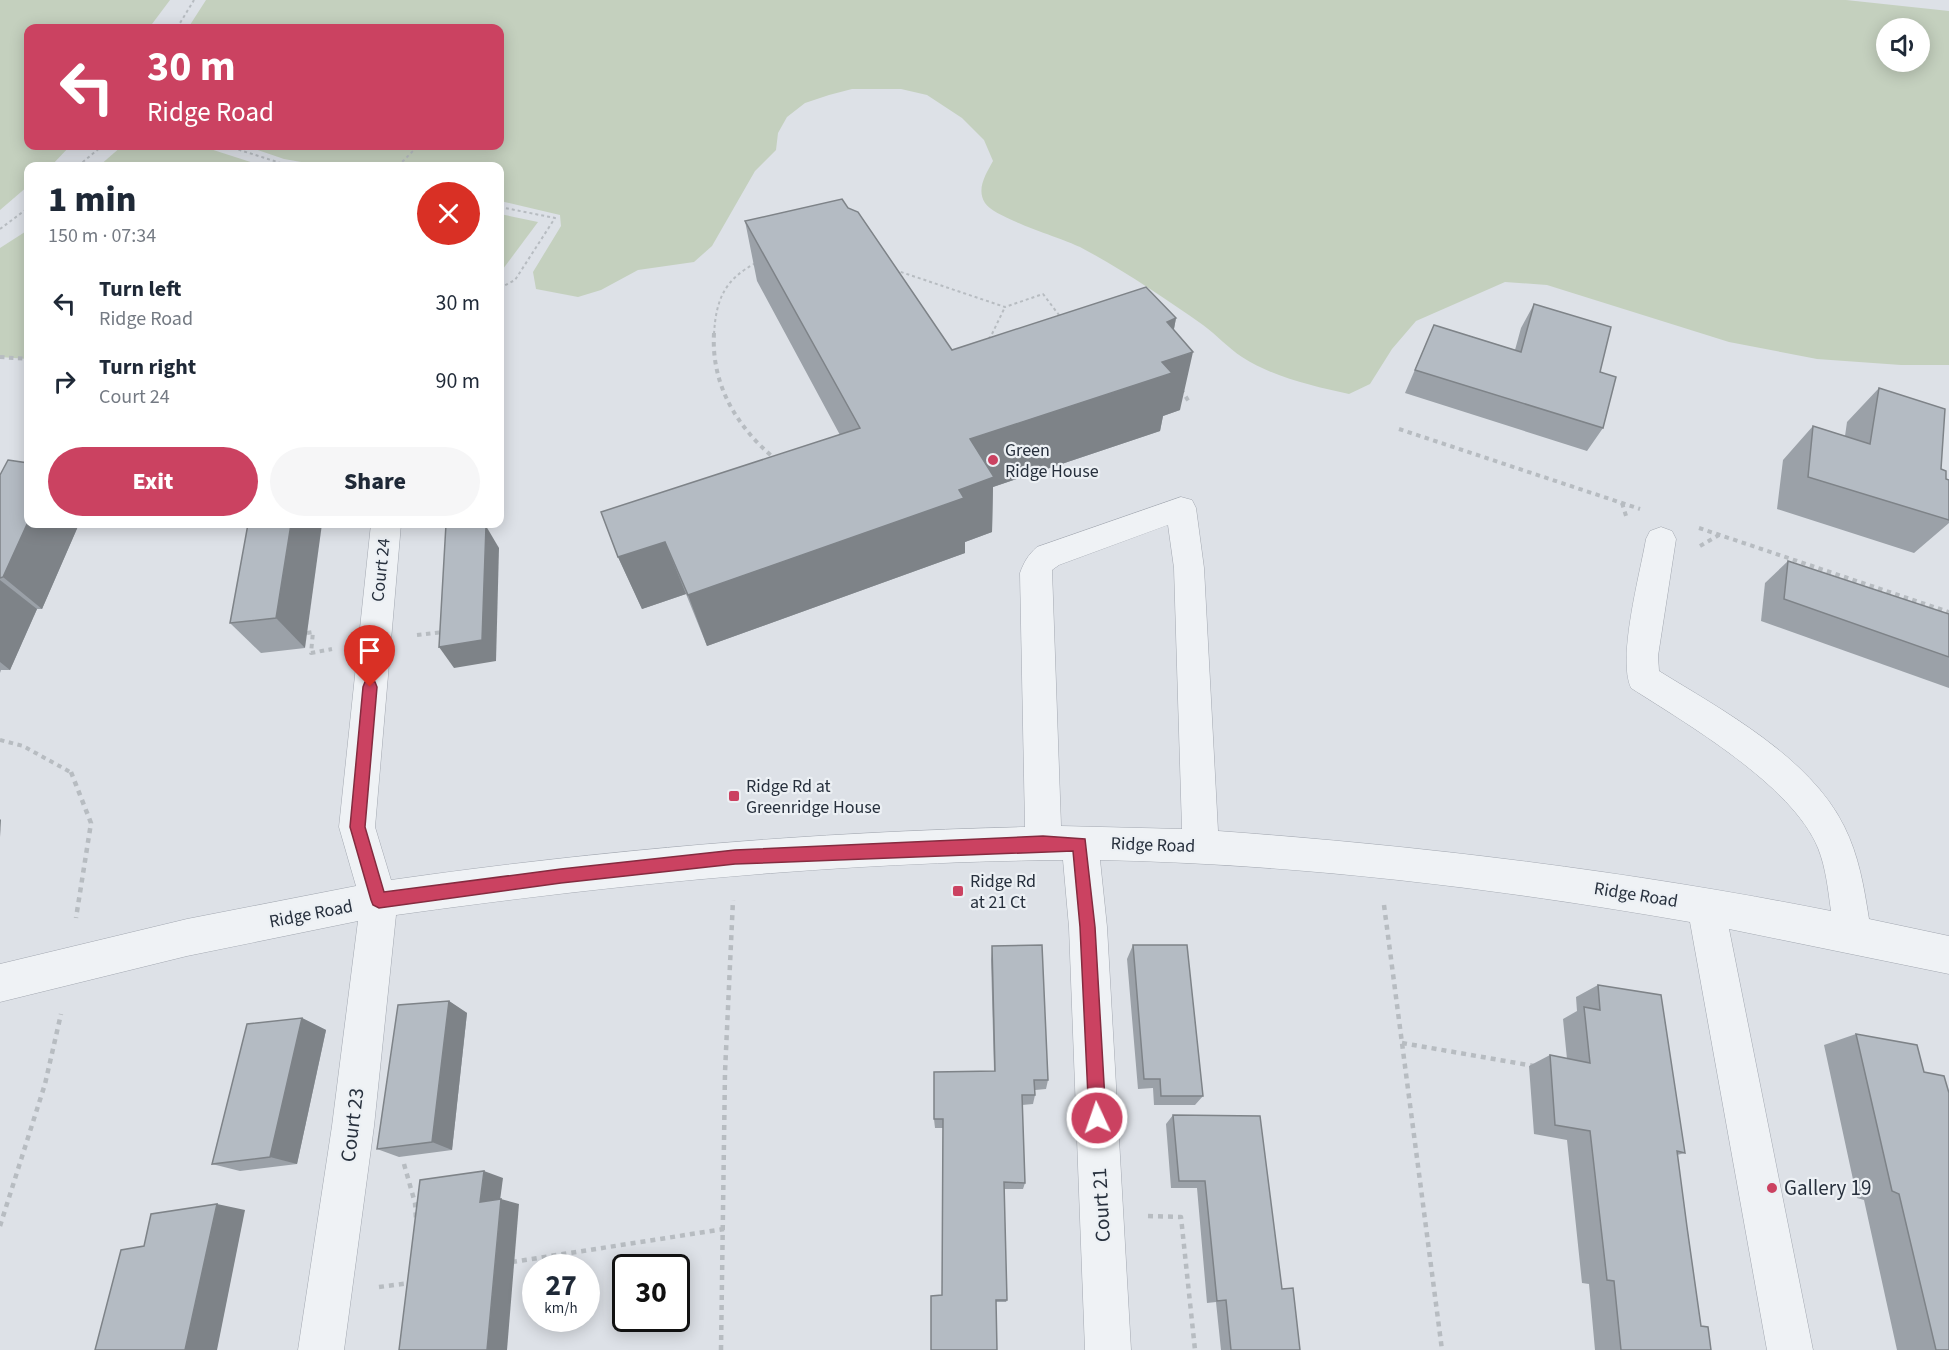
<!DOCTYPE html>
<html lang="en">
<head>
<meta charset="utf-8">
<style>
  :root { --surface:#fff; --page:#f6f6f7; --text:#1f2937; --muted:#747a83; --accent:#cb4261 }
  body { margin:0; font-family:"Source Sans 3",sans-serif; background:var(--page); color:var(--text); height:100vh; display:flex; flex-direction:column; font-size:22px; white-space:nowrap }
  * { box-sizing:border-box; margin:0 }
  p { font-size:20px; color:var(--muted) }
  .icon { flex:none; width:33px; height:33px; fill:none; stroke:currentColor; stroke-width:2; stroke-linecap:round; stroke-linejoin:round }
  .map { position:relative; flex:1; overflow:hidden }
  .side { position:absolute; left:24px; top:162px; width:480px; height:366px; display:flex; flex-direction:column; background:var(--surface); border-radius:12px; box-shadow:0 3px 15px #0003 }
  .side>* { flex:none }
  .hud { position:absolute; left:24px; top:24px; width:480px; height:126px; border-radius:12px; box-shadow:0 3px 15px #0003; background:#cb4261; color:#fff; overflow:hidden }
  .fabs { position:absolute; left:1876px; top:18px; display:grid; gap:12px }
  .fabs a { display:grid; place-items:center; width:54px; height:54px; border-radius:50%; background:var(--surface); box-shadow:0 3px 15px #0003; font-size:30px }
  .speed { position:absolute; left:522px; top:1254px; display:flex; gap:12px; font-size:30px; font-weight:700; text-align:center }
  .speed>* { display:grid; place-content:center; width:78px; height:78px; border-radius:50%; background:var(--surface); box-shadow:0 3px 15px #0003; line-height:1 }
  .speed small { font-size:15px; font-weight:400 }
  .speed .limit { border:3px solid #111; border-radius:9px; background:#fff; color:#111 }
  .pin { position:absolute; display:grid; place-items:center; width:51px; height:51px; color:#fff; margin:-62px -26px; border-radius:50% 50% 50% 0; rotate:-45deg; box-shadow:0 0 6px #0007 }
  .pin .icon { rotate:45deg }
  .me { position:absolute; width:66px; margin:-33px; rotate:357deg; stroke-linejoin:round; filter:drop-shadow(0 0 4px #0008) }
  .turn { display:flex; align-items:center; gap:21px; height:126px; padding:0 24px; font-size:27px }
  .turn .icon { width:78px; height:78px; stroke-width:2.5 }
  .turn b { display:block; font-size:42px; line-height:51px }
  .round { display:grid; place-items:center; flex:none; width:63px; height:63px; border-radius:32px; background:var(--page) }
  .head { display:flex; align-items:center; justify-content:space-between; height:102px; padding:0 24px }
  h1 { font-size:36px; font-weight:800; line-height:45px }
  .primary-button { display:flex; gap:12px; margin-top:auto; padding:12px 24px }
  .primary-button a { flex:1; height:69px; border-radius:36px; background:var(--accent); color:#fff; font-size:24px; font-weight:800; line-height:69px; text-align:center }
  .primary-button a+a { background:var(--page); color:var(--text) }
  ul { padding:0; list-style:none }
  li { display:flex; align-items:center; gap:18px; height:78px; padding:0 24px }
  li div { flex:1 }
  li b { display:block; font-size:22px }
  li em { font-style:normal }
  .map>svg:first-child { display:block }
  .green { fill:#c4d0be; fill-rule:evenodd }
  .lines { fill:none; stroke-linecap:round; stroke-linejoin:round }
  .minor-casing { stroke:#a3a8b1; stroke-width:1 }
  .path-far2 { stroke:#b7bcc1; stroke-width:2; stroke-dasharray:3 3; stroke-linecap:butt }
  .path-far1 { stroke:#b7bcc1; stroke-width:4; stroke-dasharray:4.5 4.5; stroke-linecap:butt }
  .path { stroke:#b7bcc1; stroke-width:4.5; stroke-dasharray:5 5; stroke-linecap:butt }
  .minor { fill:#eff2f5; fill-rule:evenodd }
  .wall { fill:#9ba1a8 }
  .shaded-wall { fill:#7e8388 }
  .building { fill:#b4bbc3; stroke:#7e8388; stroke-width:1.5 }
  .route { fill:#cb4261; stroke:#842b3f; stroke-width:1.5 }
  .poi-dot { fill:#cb4261; stroke:#ecf0f4; stroke-width:2 }
  .labels { text-anchor:middle; dominant-baseline:central; stroke-width:4.5; stroke-linejoin:round; paint-order:stroke }
  .poi-label { font-size:18px; fill:#27303d; stroke:#ecf0f4; text-anchor:start }
  .street-label { font-size:18px; fill:#27303d; stroke:#ecf0f4 }
  .near-street-label { font-size:21px; fill:#27303d; stroke:#ecf0f4 }
  .near-poi-label { font-size:21px; fill:#27303d; stroke:#ecf0f4; text-anchor:start }
</style>
</head>
<body>
<div class="map">
<svg width="1949" height="1350" viewBox="0 0 1949 1350">
  <rect width="100%" height="100%" fill="#dde1e7"/>
  <g class="green">
    <path d="M0,0H170L149,28H28V146H70L51,166H28V186L0,210Z"/>
    <path d="M206,0H1846L1949,11V365H1901L1817,359L1729,342L1547,285L1505,282L1416,321L1392,349L1370,384L1349,394C1313,386 1275,378 1242,357C1228,348 1217,335 1203,325C1166,299 1120,268 1080,247C1060,237 996,219 985,203C976,189 986,174 993,161L984,140L962,118L927,95L901,89H852L829,95L805,103L787,117L778,133L776,150L755,171L712,246L694,262L638,270L601,290L578,297L536,289L533,272L561,226L560,215L500,201V166H324L284,159L246,146H500V28H188ZM1887,28H1920V62H1887Z"/>
    <path d="M122,146H201L263,166H99Z"/>
    <path d="M500,214L538,222L500,273Z"/>
    <path d="M28,230V359L0,357V248Z"/>
  </g>
  <g class="lines">
    <g class="minor-casing">
      <path id="minor" d="M1181,497L1192,500L1196,508L1204,568L1218,831C1424,846 1630,871 1831,911C1828,890 1826,868 1818,848C1792,785 1687,724 1631,688C1617,658 1640,574 1646,539L1650,531L1661,527L1672,531L1676,539L1658,656L1659,671C1722,710 1810,757 1844,826C1859,856 1864,887 1869,919L1949,936V974L1729,929L1813,1350H1767L1690,922C1496,888 1297,864 1100,860L1107,927L1131,1350H1085L1069,927L1063,860C840,862 617,884 396,915L374,1126L344,1350H298L332,1126L358,921L187,956L0,1002V964L187,919L356,886L339,827L371,524H401L375,827L391,880C601,850 813,832 1025,827L1020,573C1024,562 1028,555 1037,547ZM1168,525L1174,568L1182,829L1061,826L1052,570L1059,565Z"/>
    </g>
    <g class="path-far2">
      <path d="M177,28L194,0"/>
      <path d="M227,146L290,166"/>
      <path d="M78,166L102,146"/>
      <path d="M398,166L418,146"/>
      <path d="M500,207L555,218L515,280L500,288"/>
      <path d="M0,229L28,208"/>
      <path d="M895,270L1005,307L1043,294L1062,319"/>
      <path d="M714,334C716,299 725,279 756,263"/>
      <path d="M992,334L1005,307"/>
    </g>
    <g class="path-far1">
      <path d="M714,333C711,384 736,426 774,458"/>
      <path d="M989,341L993,333"/>
      <path d="M0,357L28,359"/>
      <path d="M1181,389L1189,402"/>
      <path d="M1399,429L1640,509"/>
      <path d="M1622,503L1627,519"/>
      <path d="M1699,528L1949,612"/>
      <path d="M1700,546L1719,535"/>
      <path d="M307,633L313,632L311,653L332,649"/>
      <path d="M417,635L445,632"/>
      <path d="M0,740L23,746L72,773"/>
    </g>
    <g class="path">
      <path d="M71,772L91,823L76,918"/>
      <path d="M1384,905L1442,1350"/>
      <path d="M1402,1043L1534,1066"/>
      <path d="M404,1164L415,1203L416,1219"/>
      <path d="M1148,1216L1181,1217L1195,1350"/>
      <path d="M0,1226L45,1084L61,1014"/>
      <path d="M512,1262L724,1229"/>
      <path d="M379,1287L410,1283"/>
      <path d="M721,1350L725,1072L733,900"/>
    </g>
    <use href="#minor" class="minor"/>
  </g>
  <g class="wall">
    <path d="M745,221L952,350L1176,318L1174,329L1180,410L1163,416L1160,431L993,487L992,532L965,542V553L707,646L686,594L642,609L618,557L840,435L757,281Z"/>
    <path d="M1534,304L1603,428L1587,451L1405,393L1434,325L1515,350L1521,328Z"/>
    <path d="M1879,388L1941,469L1946,479L1949,480V523L1914,553L1777,509L1783,460L1813,426L1845,436L1847,422Z"/>
    <path d="M0,475L28,524H79L42,609H37L10,670H1L0,673Z"/>
    <path d="M248,524L305,648L261,653L230,623Z"/>
    <path d="M1788,561L1949,614V688L1761,621L1765,583Z"/>
    <path d="M1133,945L1203,1096L1195,1105H1154L1153,1088L1138,1089L1127,959Z"/>
    <path d="M992,946L1048,1080L1046,1089L1035,1090V1095L1033,1104L1022,1105L1025,1183L1023,1189H1004L1007,1300L1006,1302H996L942,1295L943,1128H935L934,1119L994,1071L991,960Z"/>
    <path d="M1598,985L1685,1153L1677,1155L1701,1326L1711,1350H1595L1589,1284L1582,1283L1567,1140L1534,1134L1529,1066L1550,1055L1567,1059L1563,1019L1577,1011L1576,997Z"/>
    <path d="M449,1001L467,1013L452,1150L399,1157L377,1149Z"/>
    <path d="M302,1018L326,1030L297,1164L240,1171L212,1164Z"/>
    <path d="M1856,1034L1924,1072L1949,1350H1897L1864,1200L1857,1198L1824,1045Z"/>
    <path d="M1173,1115L1282,1289L1300,1350H1221L1216,1302L1207,1303L1197,1188H1171L1166,1124Z"/>
  </g>
  <g class="shaded-wall">
    <path d="M1176,318L1168,360L1193,352L1180,410L1163,416L1160,431L993,487L992,532L965,542V553L707,646L688,595L959,490L970,439L1167,322Z"/>
    <path d="M28,522V524H79L42,609L3,577Z"/>
    <path d="M291,524H322L305,648L276,618Z"/>
    <path d="M486,526L499,548L496,661L454,668L439,647Z"/>
    <path d="M665,542L686,594L642,609L618,557Z"/>
    <path d="M0,580L37,609L10,670L0,662Z"/>
    <path d="M0,819L1,820L0,837Z"/>
    <path d="M449,1001L467,1013L452,1150L432,1142Z"/>
    <path d="M302,1018L326,1030L297,1164L270,1157Z"/>
    <path d="M484,1171L503,1178L499,1208L480,1202Z"/>
    <path d="M501,1199L519,1204L507,1350H487Z"/>
    <path d="M217,1204L245,1210L217,1350H185Z"/>
  </g>
  <g class="building">
    <path d="M842,199L848,208L858,212L952,350L1146,287L1176,318L1167,322L1193,352L1162,362L1172,373L970,439L994,477L959,490L964,498L688,595L665,542L618,557L601,512L860,428L745,221Z"/>
    <path d="M1534,304L1611,327L1600,372L1616,377L1603,428L1415,370L1434,325L1521,352Z"/>
    <path d="M1879,388L1945,409L1941,469L1946,471V479L1949,480V520L1808,477L1813,426L1870,444Z"/>
    <path d="M8,460L28,463V522L3,577L0,578V475Z"/>
    <path d="M248,524H291L276,618L230,623Z"/>
    <path d="M446,524L486,526L482,640L439,647Z"/>
    <path d="M1788,561L1949,614V657L1784,599Z"/>
    <path d="M1042,945L1048,1080H1034L1035,1095H1022L1025,1183L1004,1182L1007,1300H996L997,1350H931V1296L942,1295L943,1119H934V1072L995,1071L992,946Z"/>
    <path d="M1133,945H1187L1203,1096H1161L1160,1079H1144Z"/>
    <path d="M1598,985L1661,995L1685,1153L1677,1151L1687,1227L1701,1326L1708,1327L1711,1350H1621L1614,1281L1607,1280L1590,1131L1555,1125L1550,1055L1590,1063L1584,1007L1600,1010Z"/>
    <path d="M449,1001L432,1142L377,1149L398,1005Z"/>
    <path d="M302,1018L270,1157L212,1164L247,1024Z"/>
    <path d="M1856,1034L1917,1045L1924,1072L1944,1076L1949,1093V1350H1936L1899,1194L1892,1191Z"/>
    <path d="M1173,1115L1260,1116L1282,1289L1293,1288L1300,1350H1231L1226,1300L1217,1301L1205,1181H1179Z"/>
    <path d="M484,1171L480,1202L501,1199L487,1350H399L420,1180Z"/>
    <path d="M217,1204L185,1350H95L121,1250L144,1246L151,1214Z"/>
  </g>
  <path class="route" d="M370,681L375,682L377,687L365,827L384,892L561,869L735,850L1043,836L1085,839L1095,927L1106,1118L1103,1124L1097,1127L1091,1124L1089,1118L1080,927L1073,851L735,864L561,883L379,908L373,905L371,900L350,827L363,687L365,682Z"/>
  <g class="poi-dot">
    <circle cx="993" cy="460" r="6"/>
    <rect x="728" y="790" width="12" height="12" rx="3"/>
    <rect x="952" y="885" width="12" height="12" rx="3"/>
    <circle cx="1772" cy="1188" r="6"/>
  </g>
  <g class="labels">
    <g class="poi-label">
      <text x="1005" y="450">Green<tspan x="1005" dy="21">Ridge House</tspan></text>
      <text x="746" y="786">Ridge Rd at<tspan x="746" dy="21">Greenridge House</tspan></text>
      <text x="970" y="881">Ridge Rd<tspan x="970" dy="21">at 21 Ct</tspan></text>
    </g>
    <g class="street-label">
      <text transform="translate(381 570) rotate(-84)">Court 24</text>
      <text transform="translate(1153 845) rotate(2)">Ridge Road</text>
      <text transform="translate(1636 895) rotate(9)">Ridge Road</text>
      <text transform="translate(311 914) rotate(-11)">Ridge Road</text>
    </g>
    <g class="near-street-label">
      <text transform="translate(352 1125) rotate(-83)">Court 23</text>
      <text transform="translate(1101 1205) rotate(-93)">Court 21</text>
    </g>
    <g class="near-poi-label">
      <text x="1784" y="1188">Gallery 19</text>
    </g>
  </g>
</svg>
<div class="fabs">
<a><svg class="icon" aria-label="sound" viewBox="0 0 24 24"><path d="M4 9h4l5-4v14l-5-4H4zM17 9q2 3 0 6"/></svg></a>
</div>
<div class="speed"><div>27<small>km/h</small></div><div class="limit">30</div></div>
<div class="pin" style="left:370px;top:687px;background:#d93025"><svg class="icon" aria-label="arrive" viewBox="0 0 24 24"><path d="M6 21V4h12l-3 4 3 4H6"/></svg></div>
<svg class="me" style="left:1097px;top:1118px" viewBox="-20 -20 40 40"><circle r="17" fill="#cb4261" stroke="#fff" stroke-width="3"/><path d="M0-11L8 9 0 5-8 9z" fill="#fff"/></svg>
<div class="hud">
<div class="turn"><svg class="icon" aria-label="left" viewBox="0 0 24 24"><path d="M17 20v-9H6M10 6l-5 5 5 5"/></svg><div><b>30 m</b>Ridge Road</div></div>
</div>
<section class="side">
<div class="head"><div><h1>1 min</h1><p>150 m · 07:34</p></div><a class="round" style="background:#d93025;color:#fff"><svg class="icon" aria-label="close" viewBox="0 0 24 24"><path d="M6 6l12 12M18 6L6 18"/></svg></a></div>
<ul>
<li><svg class="icon" aria-label="left" viewBox="0 0 24 24"><path d="M17 20v-9H6M10 6l-5 5 5 5"/></svg><div><b>Turn left</b><p>Ridge Road</p></div><em>30 m</em></li>
<li><svg class="icon" aria-label="right" viewBox="0 0 24 24"><path d="M7 20v-9h11M14 6l5 5-5 5"/></svg><div><b>Turn right</b><p>Court 24</p></div><em>90 m</em></li>
</ul>
<div class="primary-button"><a>Exit</a><a>Share</a></div>
</section>
</div>
</body>
</html>
